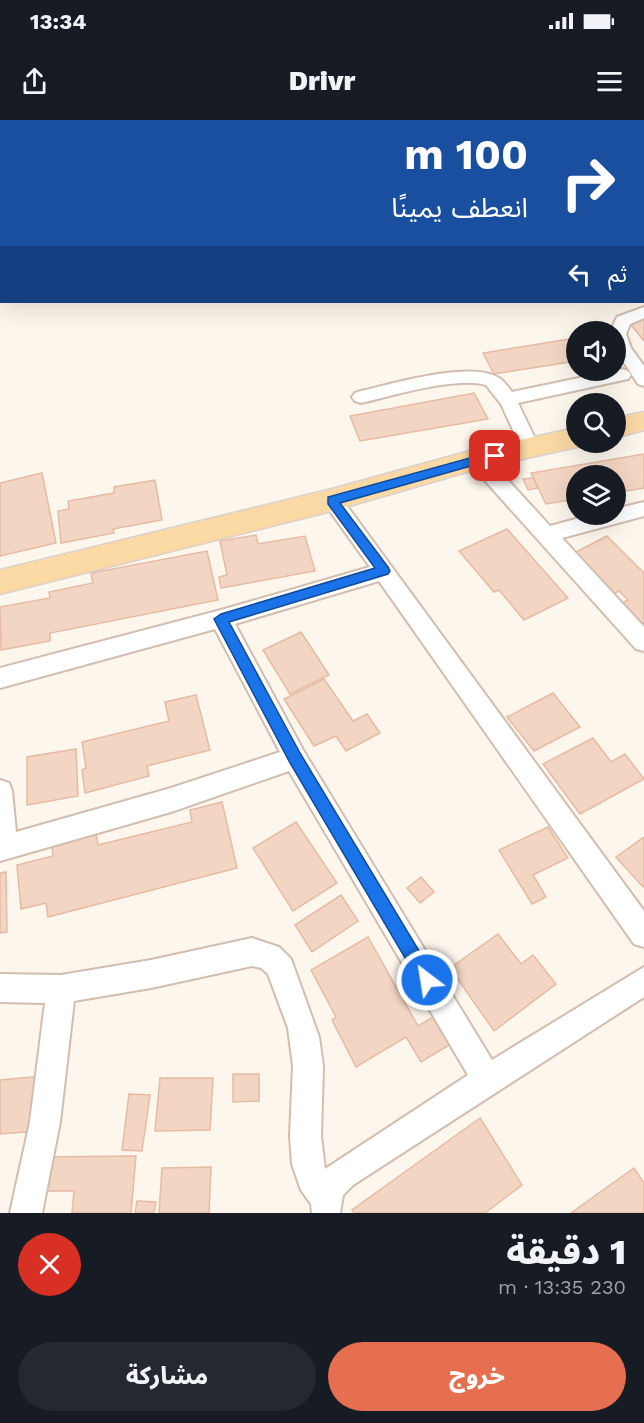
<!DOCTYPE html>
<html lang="ar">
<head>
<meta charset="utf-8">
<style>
  :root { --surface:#171b24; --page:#242831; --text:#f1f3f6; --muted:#9ea1a6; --accent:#e76f51 }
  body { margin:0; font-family:"Work Sans","Noto Sans Arabic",sans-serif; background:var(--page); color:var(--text); direction:rtl; height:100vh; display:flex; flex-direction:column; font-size:22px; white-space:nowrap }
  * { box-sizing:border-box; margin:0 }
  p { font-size:20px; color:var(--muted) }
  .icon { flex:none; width:33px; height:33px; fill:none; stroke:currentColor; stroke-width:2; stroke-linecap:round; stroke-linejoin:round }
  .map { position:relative; height:1093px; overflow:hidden; direction:ltr }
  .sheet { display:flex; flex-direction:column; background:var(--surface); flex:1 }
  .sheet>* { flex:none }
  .banner { position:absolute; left:0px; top:0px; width:645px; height:183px; box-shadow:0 6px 24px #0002; direction:rtl; background:#1a4fa0; color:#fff; overflow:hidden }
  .buttons { position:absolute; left:566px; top:201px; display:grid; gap:12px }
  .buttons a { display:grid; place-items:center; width:60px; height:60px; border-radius:50%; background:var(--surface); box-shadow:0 6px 24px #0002; font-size:30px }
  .pin { position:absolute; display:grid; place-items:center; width:51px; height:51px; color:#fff; margin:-26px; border-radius:12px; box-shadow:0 3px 9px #0006 }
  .me { position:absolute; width:66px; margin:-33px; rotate:329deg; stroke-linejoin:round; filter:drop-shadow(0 0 4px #0008) }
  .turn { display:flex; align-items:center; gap:21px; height:126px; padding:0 18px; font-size:27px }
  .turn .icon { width:78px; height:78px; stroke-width:2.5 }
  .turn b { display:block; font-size:42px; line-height:51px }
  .then { display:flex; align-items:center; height:57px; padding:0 18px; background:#0003; gap:12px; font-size:22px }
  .round { display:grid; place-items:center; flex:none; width:63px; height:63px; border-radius:32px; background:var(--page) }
  .headline { display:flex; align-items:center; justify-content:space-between; height:102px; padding:0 18px }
  h1 { font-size:36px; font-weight:800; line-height:45px }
  .action { display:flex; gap:12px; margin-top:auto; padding:12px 18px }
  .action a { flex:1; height:69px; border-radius:36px; background:var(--accent); color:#fff; font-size:24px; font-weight:800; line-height:69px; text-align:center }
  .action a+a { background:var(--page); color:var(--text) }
  .status { display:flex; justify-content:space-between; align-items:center; height:42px; padding:0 30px; background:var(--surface); direction:ltr }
  .status svg { height:16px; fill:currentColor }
  header { display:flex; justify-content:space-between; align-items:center; height:78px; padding:0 18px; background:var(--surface); font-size:27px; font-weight:800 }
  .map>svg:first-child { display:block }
  .building { fill:#f3d5c3; stroke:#e6bba3; stroke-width:1.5 }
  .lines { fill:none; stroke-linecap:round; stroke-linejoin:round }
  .minor-casing { stroke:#d1beb0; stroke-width:4 }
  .primary-casing { stroke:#dad1cd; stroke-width:3 }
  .minor { fill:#fff; fill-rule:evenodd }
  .primary { fill:#fbd9a5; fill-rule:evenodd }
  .route { fill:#1a73e8; stroke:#114b97; stroke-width:1.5 }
</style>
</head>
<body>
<div class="status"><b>13:34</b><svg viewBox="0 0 49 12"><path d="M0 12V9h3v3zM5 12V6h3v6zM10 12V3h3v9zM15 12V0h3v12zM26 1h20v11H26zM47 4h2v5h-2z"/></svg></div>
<header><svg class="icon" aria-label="menu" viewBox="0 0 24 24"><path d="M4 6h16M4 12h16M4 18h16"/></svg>Drivr<svg class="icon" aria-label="share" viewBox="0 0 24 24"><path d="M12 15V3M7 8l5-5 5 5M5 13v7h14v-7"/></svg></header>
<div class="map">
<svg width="644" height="1093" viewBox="0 0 644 1093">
  <rect width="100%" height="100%" fill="#fdf6ec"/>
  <g class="building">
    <path d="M644,195V221L626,199Z"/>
    <path d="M576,218V241L494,254L483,233Z"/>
    <path d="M474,273L488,299L360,321L350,296Z"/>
    <path d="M644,334V368L615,373V356H576V379L546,384L531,353Z"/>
    <path d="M42,353L56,423L0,436V363Z"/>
    <path d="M533,358L538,368L528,370L523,359Z"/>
    <path d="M155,360L162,400L113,409L114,413L61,423L58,391L69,389L68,381L114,373V367Z"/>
    <path d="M507,409L568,478L524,500L499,470L494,472L459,431Z"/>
    <path d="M256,415L258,424L305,416L315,451L221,468L219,457L227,455L220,421Z"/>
    <path d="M607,416L644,453V510L619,485L628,480L619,471L610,476L570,435Z"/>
    <path d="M207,431L218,480L50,513V521L1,530L0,487L50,478L49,472L93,463L91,453Z"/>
    <path d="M301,512L329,555L290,574L263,530Z"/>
    <path d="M324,559L353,601L367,594L380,613L346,631L336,616L314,626L284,579Z"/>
    <path d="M553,573L580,607L534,631L507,597Z"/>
    <path d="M196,575L210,630L147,646L149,656L85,673L82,650L86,648L82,622L169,601L165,582Z"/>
    <path d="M593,618L611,642L625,634L644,659L580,694L543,644Z"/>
    <path d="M76,629L78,676L27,685V637Z"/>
    <path d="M222,682L237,748L48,797L46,783L21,789L17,745L53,736L52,726L96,714L98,725L192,702L190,690Z"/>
    <path d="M296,702L337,763L293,791L253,728Z"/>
    <path d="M548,707L568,738L533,755L546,777L532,784L499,730Z"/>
    <path d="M644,717V767H643L616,737Z"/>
    <path d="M6,752L7,812L0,813V753Z"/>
    <path d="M421,757L434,772L420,783L407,768Z"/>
    <path d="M341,775L358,801L312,832L295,805Z"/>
    <path d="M498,814L521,844L533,835L556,864L494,911L450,848Z"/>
    <path d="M368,817L418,906L435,896L451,924L421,942L406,917L356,947L332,900L336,897L311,850Z"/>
    <path d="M233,954H259V981L233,982Z"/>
    <path d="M42,956L37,1011L0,1014V960Z"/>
    <path d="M160,958H213L210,1010L155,1011Z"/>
    <path d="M129,974L150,975L142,1031L122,1030Z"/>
    <path d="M480,998L522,1065L485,1093H354L352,1090Z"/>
    <path d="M136,1036L131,1093H72L74,1071H39L43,1037Z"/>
    <path d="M211,1047L209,1093H159L162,1048Z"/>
    <path d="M634,1048L644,1063V1093H571Z"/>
    <path d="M137,1081L156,1082L154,1093H135Z"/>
  </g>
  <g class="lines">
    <g class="minor-casing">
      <g id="minor">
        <path d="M644,187V198L630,204L626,214L631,228L644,246V266L638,264L615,229V212H610L617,197Z"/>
        <path d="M622,249L628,251L631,255L628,259L518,283L540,329L538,334L531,336L524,334L501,284L486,265C457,256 391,276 361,283L355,281L352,277L355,273L361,271C392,264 472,240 499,258C504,261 508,267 512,272Z"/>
        <path d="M477,332L484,334L550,406L594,394H615V389L644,382V396L562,418L644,507V531L636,529L470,344L467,339L470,334Z"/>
        <path d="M332,373L339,375L644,791V827L634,824L379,461L235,504L303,630L492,940L644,847V877L353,1065L343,1075L340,1093H312L311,1084L301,1070L292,1044L290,1016L293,946L288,908L268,854L261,848L252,846L151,868L74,881L60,1002L42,1093H10L30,1002L45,883L0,882V854L61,855L151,840L252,818L279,827L291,839L319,917L323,946L321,1016L325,1049L468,955L289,651L171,692L0,741V660L9,663L12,671L16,712L171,668L280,632L215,509L0,568V548L221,490L370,447L322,380L325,375Z"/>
      </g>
    </g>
    <g class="primary-casing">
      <g id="primary">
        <path d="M644,292V310L615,318V298Z"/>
        <path d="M576,308V322H587L586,325L477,349L332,391L0,474V450L332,369L477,329Z"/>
      </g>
    </g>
    <use href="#minor" class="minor"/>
    <use href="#primary" class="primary"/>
  </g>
  <path class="route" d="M495,331L501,336L499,338L340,383L388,447L390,451L388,454L229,502L300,633L433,854L435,860L433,865L427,868L421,865L290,643L214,499L221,494L375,448L328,384V377Z"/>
</svg>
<div class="buttons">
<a><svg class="icon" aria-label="sound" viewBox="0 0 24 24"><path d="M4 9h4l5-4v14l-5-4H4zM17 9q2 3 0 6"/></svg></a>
<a><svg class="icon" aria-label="search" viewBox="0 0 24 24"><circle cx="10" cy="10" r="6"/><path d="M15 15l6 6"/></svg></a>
<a><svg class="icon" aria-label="layers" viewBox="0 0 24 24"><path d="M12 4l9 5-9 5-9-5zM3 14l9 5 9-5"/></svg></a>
</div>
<div class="pin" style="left:495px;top:336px;background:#d93025"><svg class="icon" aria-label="arrive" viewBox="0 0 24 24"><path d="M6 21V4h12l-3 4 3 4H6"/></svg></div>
<svg class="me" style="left:427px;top:860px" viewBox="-20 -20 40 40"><circle r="17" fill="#1a73e8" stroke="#fff" stroke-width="3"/><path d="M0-11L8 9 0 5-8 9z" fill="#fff"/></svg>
<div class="banner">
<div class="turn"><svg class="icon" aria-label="right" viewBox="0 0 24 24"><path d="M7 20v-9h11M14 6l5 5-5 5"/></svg><div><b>100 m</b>انعطف يمينًا</div></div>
<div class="then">ثم<svg class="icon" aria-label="left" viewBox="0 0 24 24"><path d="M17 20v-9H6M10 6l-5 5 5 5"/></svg></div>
</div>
</div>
<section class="sheet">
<div class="headline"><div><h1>1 دقيقة</h1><p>230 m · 13:35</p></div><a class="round" style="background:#d93025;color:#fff"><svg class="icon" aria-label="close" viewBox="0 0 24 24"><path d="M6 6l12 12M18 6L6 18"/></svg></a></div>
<div class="action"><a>خروج</a><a>مشاركة</a></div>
</section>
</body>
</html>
